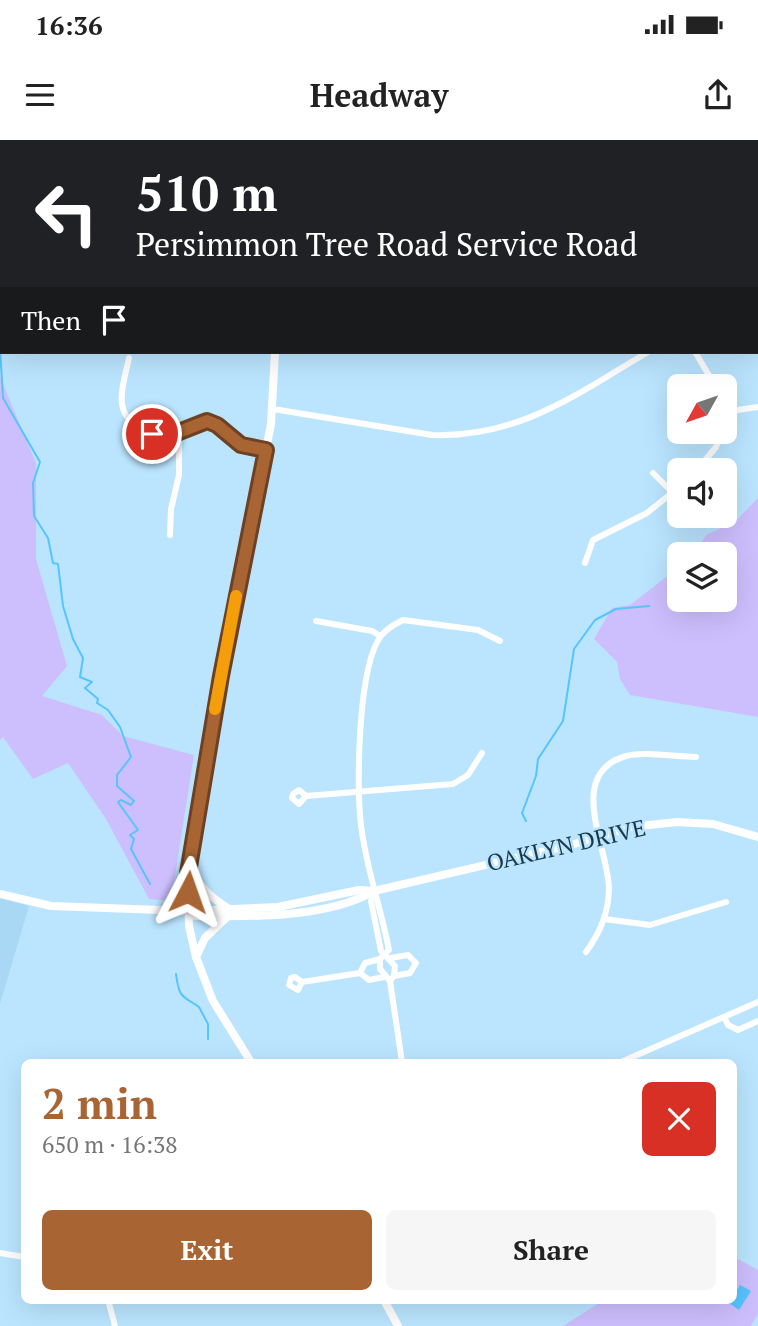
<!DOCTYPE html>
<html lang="en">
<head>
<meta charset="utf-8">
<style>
  :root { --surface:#fff; --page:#f6f6f6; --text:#222; --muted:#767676; --accent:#a86433 }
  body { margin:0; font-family:"PT Serif",serif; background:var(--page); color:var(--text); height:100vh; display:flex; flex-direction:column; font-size:26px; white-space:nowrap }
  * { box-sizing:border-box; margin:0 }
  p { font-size:23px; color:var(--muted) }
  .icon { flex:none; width:38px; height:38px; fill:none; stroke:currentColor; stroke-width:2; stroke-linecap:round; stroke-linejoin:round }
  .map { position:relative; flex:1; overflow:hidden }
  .side { position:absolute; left:21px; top:919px; width:716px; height:245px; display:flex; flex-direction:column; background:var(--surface); border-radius:10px; box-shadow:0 7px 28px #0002 }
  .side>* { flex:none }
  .top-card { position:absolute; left:0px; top:0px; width:760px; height:214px; box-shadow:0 7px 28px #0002; background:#202124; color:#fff; overflow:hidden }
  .needle { width:46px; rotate:230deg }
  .buttons { position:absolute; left:667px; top:234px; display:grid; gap:14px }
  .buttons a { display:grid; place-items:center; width:70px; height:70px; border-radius:10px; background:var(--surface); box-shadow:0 7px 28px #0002; font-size:35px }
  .pin { position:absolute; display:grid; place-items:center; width:60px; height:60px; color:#fff; margin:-30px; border:4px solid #fff; border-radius:50%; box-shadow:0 2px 7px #0007 }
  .me { position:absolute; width:77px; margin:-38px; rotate:4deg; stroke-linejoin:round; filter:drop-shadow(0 0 5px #0008) }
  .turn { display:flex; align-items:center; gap:24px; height:147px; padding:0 21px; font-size:32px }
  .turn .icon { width:91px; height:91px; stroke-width:2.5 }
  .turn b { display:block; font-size:49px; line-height:60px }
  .then { display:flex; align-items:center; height:66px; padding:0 21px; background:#0003; gap:14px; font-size:26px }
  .round { display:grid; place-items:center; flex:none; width:74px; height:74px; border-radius:10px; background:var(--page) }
  .headline { display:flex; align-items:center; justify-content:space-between; height:119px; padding:0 21px }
  h1 { font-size:42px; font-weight:600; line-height:52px; color:var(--accent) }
  .button { display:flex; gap:14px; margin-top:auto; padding:14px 21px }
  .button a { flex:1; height:80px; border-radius:10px; background:var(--accent); color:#fff; font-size:28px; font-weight:600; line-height:80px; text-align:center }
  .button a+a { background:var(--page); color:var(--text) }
  .status { display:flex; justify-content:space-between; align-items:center; height:49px; padding:0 35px; background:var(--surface); direction:ltr }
  .status svg { height:19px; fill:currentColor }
  header { display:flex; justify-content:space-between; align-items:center; height:91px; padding:0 21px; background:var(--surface); font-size:32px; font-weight:600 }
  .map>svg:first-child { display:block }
  .built { fill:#a9d8f4 }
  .green { fill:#cdbffe }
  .water { fill:#56c4fe }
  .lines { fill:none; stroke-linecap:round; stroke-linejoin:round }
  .stream { stroke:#56c4fe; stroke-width:2 }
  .street { stroke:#fff; stroke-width:6 }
  .secondary { stroke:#fff; stroke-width:8 }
  .route-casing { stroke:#6d4121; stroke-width:18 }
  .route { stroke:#a86433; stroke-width:12 }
  .slow { stroke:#f59e0b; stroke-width:12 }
  .labels { text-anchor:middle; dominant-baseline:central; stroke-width:5; stroke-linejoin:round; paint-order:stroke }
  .street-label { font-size:23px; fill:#1a3949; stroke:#bbe5ff }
</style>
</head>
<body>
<div class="status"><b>16:36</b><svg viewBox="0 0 49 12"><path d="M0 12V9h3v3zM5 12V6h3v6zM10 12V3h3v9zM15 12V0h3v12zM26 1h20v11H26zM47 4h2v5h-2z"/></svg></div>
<header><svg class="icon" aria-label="menu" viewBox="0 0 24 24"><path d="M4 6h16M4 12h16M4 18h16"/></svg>Headway<svg class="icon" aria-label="share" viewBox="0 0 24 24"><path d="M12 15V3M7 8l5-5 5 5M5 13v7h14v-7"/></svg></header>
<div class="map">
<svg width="758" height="1186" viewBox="0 0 758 1186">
  <rect width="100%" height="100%" fill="#bbe5ff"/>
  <path class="built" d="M0,758L29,766L0,864Z"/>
  <g class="green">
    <path d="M0,0H290L2,2V121Z"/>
    <path d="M0,237L36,323V419L67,526L42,556L102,575L123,596L194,615L171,761L149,759L106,679L68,623L33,639L3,597L0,600Z"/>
    <path d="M758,358V577L630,555L620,539L617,522L594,499L612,468L630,465L679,427V460H724V415H694L706,395L735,382Z"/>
    <path d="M733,1112L736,1118L758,1130V1174L751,1186H563L604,1160H733Z"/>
  </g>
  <path class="water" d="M740,1145L751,1151L739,1170L729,1163Z"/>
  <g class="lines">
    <g class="stream">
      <path d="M0,208L3,258L40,322L33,343L34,376L48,398L53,423L58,424L63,466L73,499L83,518L80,537L92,542L85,548L98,559L97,563L108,570L120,587L131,617L117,635V646L134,661L131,665L121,660L118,662L138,690L130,695L134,699L131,709L150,744"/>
      <path d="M526,681L522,673L536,636L538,619L563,581L574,509L595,480L616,469L649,466"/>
      <path d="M176,834C179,859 183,856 199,867L208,884V899"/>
    </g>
    <g class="street">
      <path d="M695,212L716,247"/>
      <path d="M129,218C124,243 111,271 139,288C150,294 159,296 171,294C183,292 194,284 207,281L217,285L241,305L266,310"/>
      <path d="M273,269L432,295C519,298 577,254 648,212"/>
      <path d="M724,272L758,267"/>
      <path d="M696,331L716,307L722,292"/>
      <path d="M653,333L673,353"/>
      <path d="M170,395L171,369L179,335V292"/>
      <path d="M585,423L593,400L647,373L679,347"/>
      <path d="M316,481L372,491L380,496"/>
      <path d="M306,656L299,664L292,658L293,654L299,650L306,656L453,644L468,635L482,613"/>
      <path d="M374,751L371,761L381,811L395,826L394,836L390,841L402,922"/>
      <path d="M604,779L650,785L726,762"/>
      <path d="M586,812C600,793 609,772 609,748C608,707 565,634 626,616C646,611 675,617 696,617"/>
      <path d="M391,818L408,815L416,823L410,833L394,836"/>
      <path d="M360,833L365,823L380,819"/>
      <path d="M360,833L369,840L384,837"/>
      <path d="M390,841L380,829V819L389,810C381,768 366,728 361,685C356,647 358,525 381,496C386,489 395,484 403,480L478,490L500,501"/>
      <path d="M302,842L298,850L289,845L291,838L295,837L302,842L360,833"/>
      <path d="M724,877L728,885L738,890L758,881"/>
      <path d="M621,922L758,862"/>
      <path d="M0,1113L24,1117"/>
      <path d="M108,1160L115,1186"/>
      <path d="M492,1160H504"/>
    </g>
    <g class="secondary">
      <path d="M293,2V0"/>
      <path d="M190,726C198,746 210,757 229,769"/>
      <path d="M0,754L51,766L188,771L278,767L359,750L374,751"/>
      <path d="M188,771L196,776C249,777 328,778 374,751L571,705L631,687L677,682L713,684L758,697"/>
      <path d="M196,817L205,798L227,777"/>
      <path d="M251,922L213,861L196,817L189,786L188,733L221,535L271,284L275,212"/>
      <path d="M384,1160L398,1186"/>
    </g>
  </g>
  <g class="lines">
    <g class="route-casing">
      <path id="route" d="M152,294L179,292L207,281L217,285L241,305L266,310L221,536L188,733V752"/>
    </g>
    <use href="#route" class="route"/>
    <path class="slow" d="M215,569L236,456"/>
  </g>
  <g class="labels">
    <g class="street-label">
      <text transform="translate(566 705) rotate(-13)">OAKLYN DRIVE</text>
    </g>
  </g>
</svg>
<div class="buttons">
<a><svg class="needle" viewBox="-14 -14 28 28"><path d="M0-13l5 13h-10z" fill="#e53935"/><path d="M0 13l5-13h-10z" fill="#767676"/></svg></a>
<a><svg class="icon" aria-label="sound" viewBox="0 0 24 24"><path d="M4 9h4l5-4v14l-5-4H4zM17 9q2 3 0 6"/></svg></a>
<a><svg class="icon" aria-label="layers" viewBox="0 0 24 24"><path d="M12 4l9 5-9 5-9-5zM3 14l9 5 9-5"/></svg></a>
</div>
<div class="pin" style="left:152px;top:294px;background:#d93025"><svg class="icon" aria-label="arrive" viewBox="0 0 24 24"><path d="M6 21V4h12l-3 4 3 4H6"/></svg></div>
<svg class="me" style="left:188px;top:752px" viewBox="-20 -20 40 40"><path d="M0-17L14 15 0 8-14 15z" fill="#a86433" stroke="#fff" stroke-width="4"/></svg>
<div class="top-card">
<div class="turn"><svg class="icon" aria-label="left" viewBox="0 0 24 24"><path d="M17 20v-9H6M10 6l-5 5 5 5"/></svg><div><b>510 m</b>Persimmon Tree Road Service Road</div></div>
<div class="then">Then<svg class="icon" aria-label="arrive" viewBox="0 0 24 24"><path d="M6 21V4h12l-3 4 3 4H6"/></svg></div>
</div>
<section class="side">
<div class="headline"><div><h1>2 min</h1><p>650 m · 16:38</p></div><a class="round" style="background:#d93025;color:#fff"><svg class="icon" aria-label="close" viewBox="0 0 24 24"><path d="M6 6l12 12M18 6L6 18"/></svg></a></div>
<div class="button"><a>Exit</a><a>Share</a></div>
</section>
</div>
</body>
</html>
